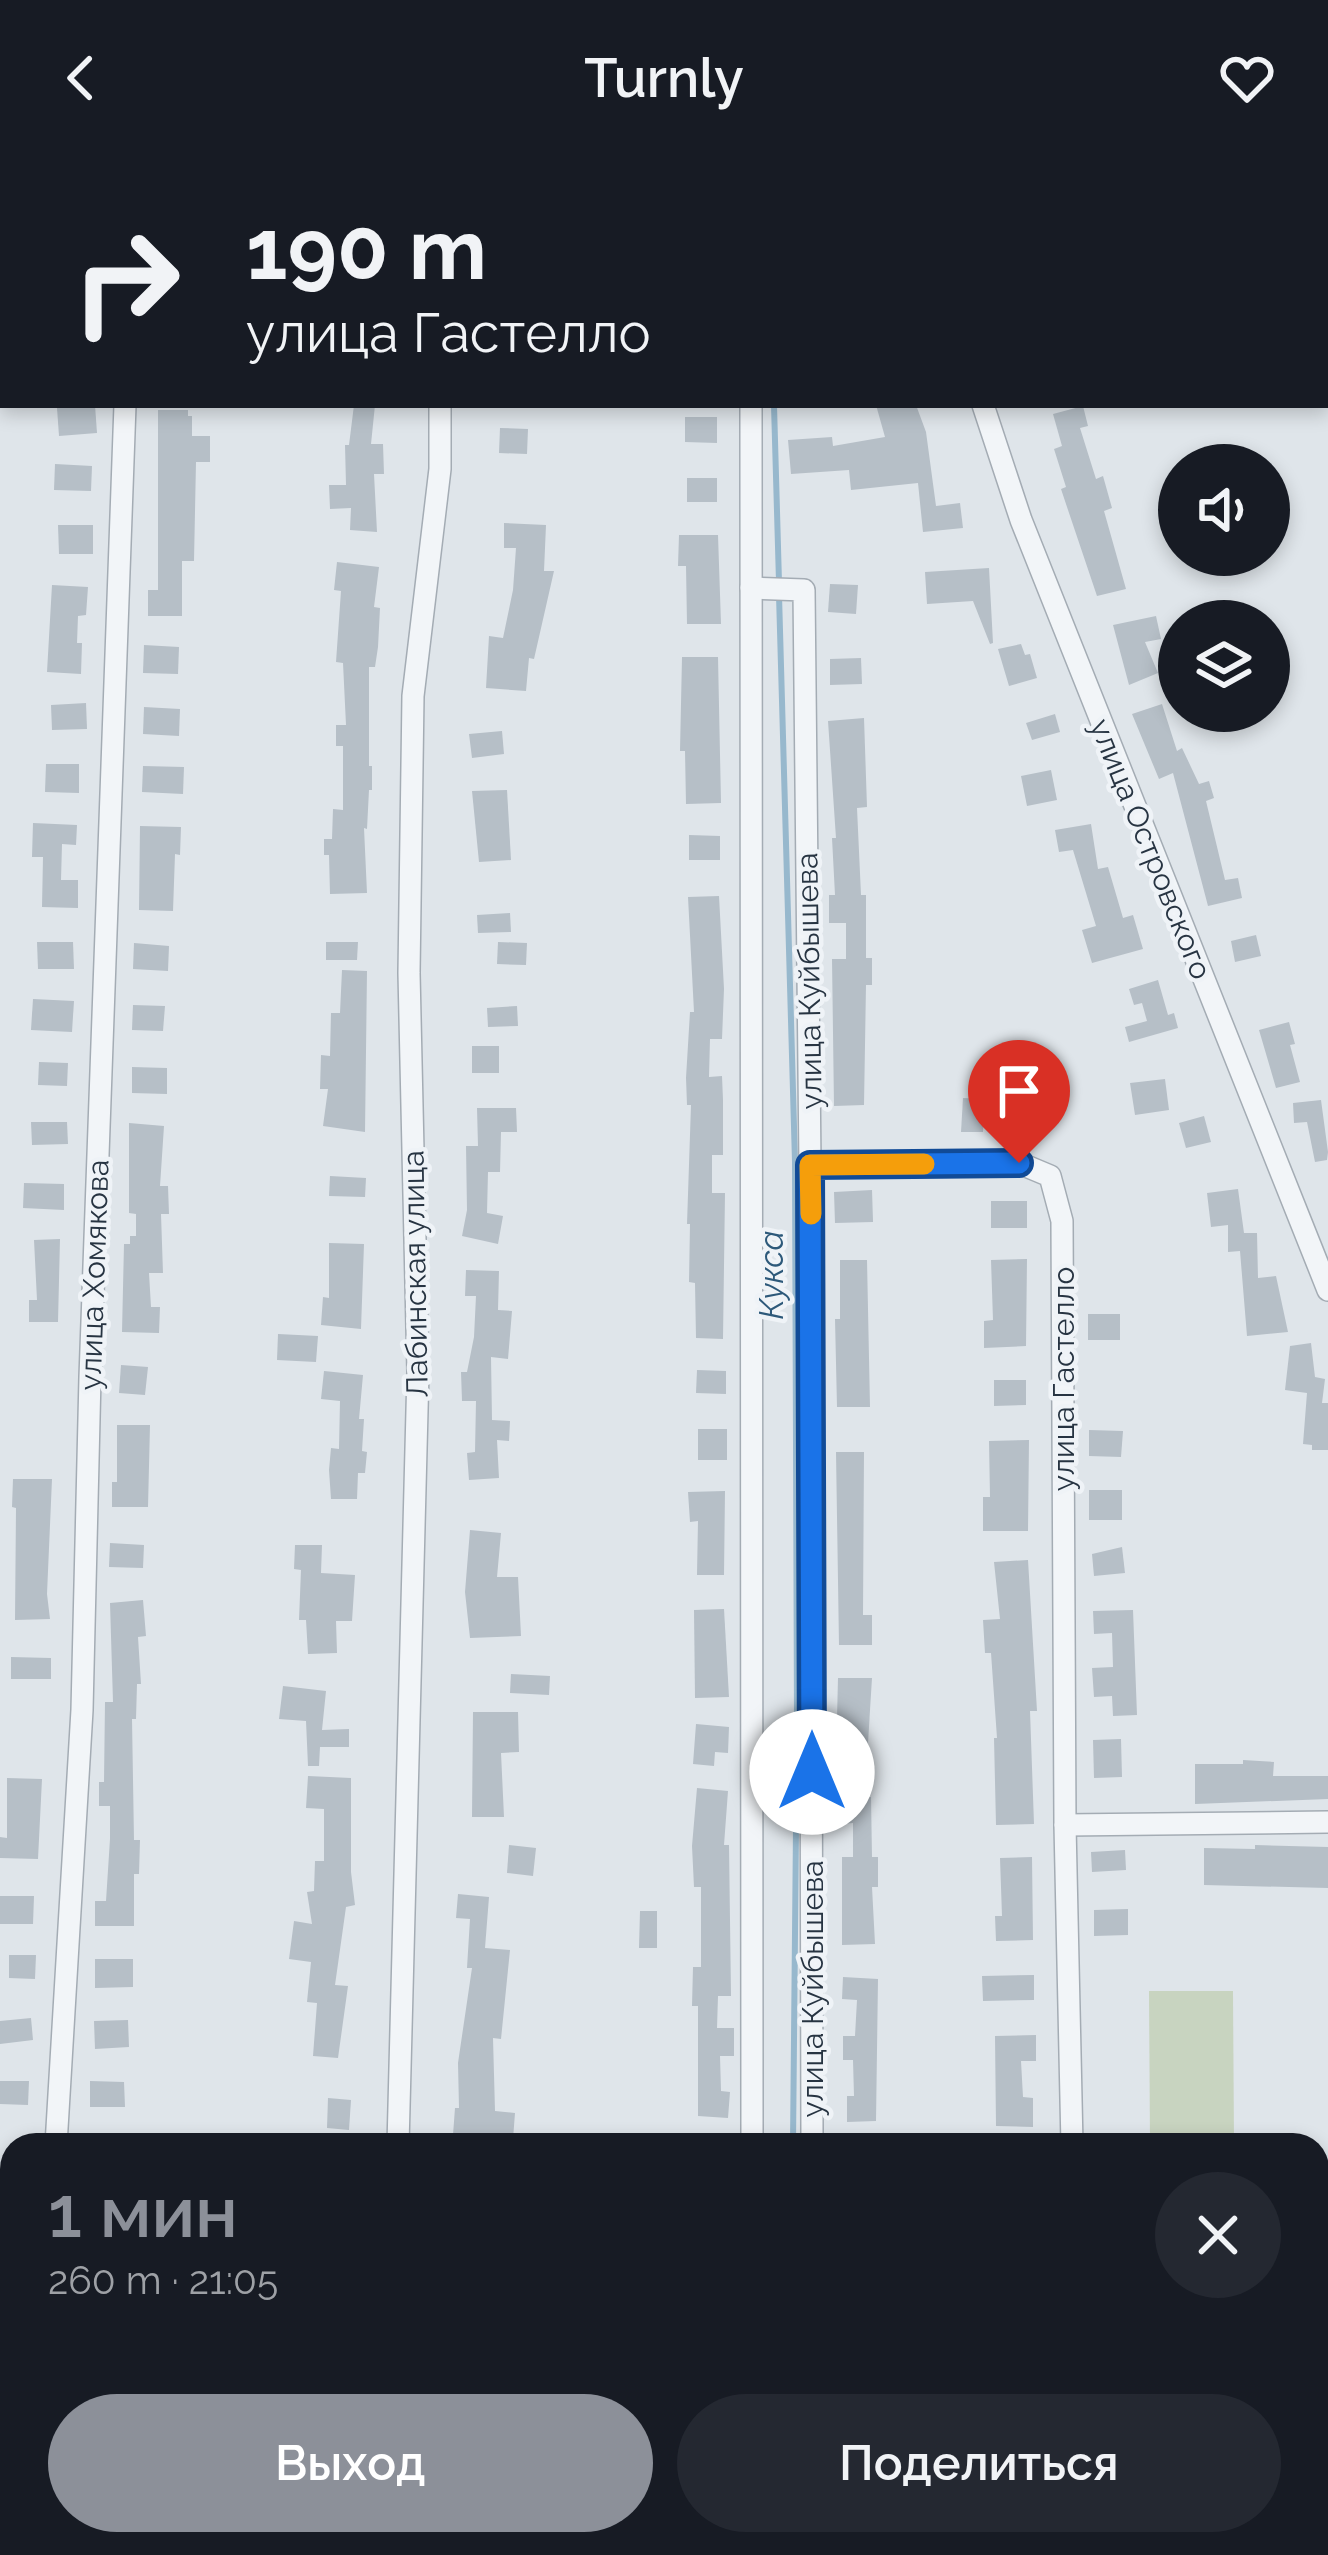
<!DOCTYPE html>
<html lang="ru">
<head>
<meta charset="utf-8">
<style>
  :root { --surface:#171b24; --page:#242831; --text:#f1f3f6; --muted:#9ea1a6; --accent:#8c9099 }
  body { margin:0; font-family:Raleway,sans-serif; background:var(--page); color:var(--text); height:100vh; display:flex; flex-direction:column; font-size:45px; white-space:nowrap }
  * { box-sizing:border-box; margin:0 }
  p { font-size:39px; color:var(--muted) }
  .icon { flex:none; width:66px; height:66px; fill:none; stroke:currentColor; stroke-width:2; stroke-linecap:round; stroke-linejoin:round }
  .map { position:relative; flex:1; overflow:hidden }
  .details { position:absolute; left:0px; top:1977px; width:1329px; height:423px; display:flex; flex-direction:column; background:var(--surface); border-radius:36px 36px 0 0; box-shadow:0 6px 18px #0003 }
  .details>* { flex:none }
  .hud { position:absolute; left:0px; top:0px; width:1329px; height:252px; box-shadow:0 6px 18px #0003; background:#171b24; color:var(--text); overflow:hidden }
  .tools { position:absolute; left:1158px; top:288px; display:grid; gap:24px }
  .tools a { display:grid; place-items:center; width:132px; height:132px; border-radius:50%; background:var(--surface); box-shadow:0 6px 18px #0003; font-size:60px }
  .pin { position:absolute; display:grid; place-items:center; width:102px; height:102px; color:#fff; margin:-123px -51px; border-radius:50% 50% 50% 0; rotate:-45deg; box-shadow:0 0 12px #0007 }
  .pin .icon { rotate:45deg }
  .me { position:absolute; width:132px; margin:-66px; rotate:0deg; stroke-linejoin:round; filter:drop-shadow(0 0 9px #0008) }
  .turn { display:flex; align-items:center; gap:42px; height:252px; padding:0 48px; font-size:54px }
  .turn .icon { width:156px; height:156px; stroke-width:2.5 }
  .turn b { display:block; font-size:84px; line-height:102px }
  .round { display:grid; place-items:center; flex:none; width:126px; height:126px; border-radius:63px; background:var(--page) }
  .summary { display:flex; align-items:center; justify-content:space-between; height:204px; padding:0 48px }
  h1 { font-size:72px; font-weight:600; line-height:90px; color:var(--accent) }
  .action { display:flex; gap:24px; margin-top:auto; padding:24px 48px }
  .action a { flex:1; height:138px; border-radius:72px; background:var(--accent); color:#fff; font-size:48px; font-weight:600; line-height:138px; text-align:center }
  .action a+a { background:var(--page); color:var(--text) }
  header { display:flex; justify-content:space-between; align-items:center; height:156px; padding:0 48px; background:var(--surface); font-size:54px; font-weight:600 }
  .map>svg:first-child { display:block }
  .green { fill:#c8d4c0 }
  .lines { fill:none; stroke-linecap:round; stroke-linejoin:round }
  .stream { stroke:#97b8cd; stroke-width:6 }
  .building { fill:#b6bfc7 }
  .minor-casing { stroke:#a4acb4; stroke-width:24 }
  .minor { stroke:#f2f5f8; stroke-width:21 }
  .route-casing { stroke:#114b97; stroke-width:30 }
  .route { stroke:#1a73e8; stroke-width:21 }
  .slow { stroke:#f59e0b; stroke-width:21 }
  .labels { text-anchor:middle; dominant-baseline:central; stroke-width:9; stroke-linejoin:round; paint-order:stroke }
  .street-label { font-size:30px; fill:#273442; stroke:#eff3f7 }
  .water-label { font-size:33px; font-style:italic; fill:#2d597a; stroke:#eff3f7 }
</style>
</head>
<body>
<header><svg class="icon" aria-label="back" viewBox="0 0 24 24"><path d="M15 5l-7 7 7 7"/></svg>Turnly<svg class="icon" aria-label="heart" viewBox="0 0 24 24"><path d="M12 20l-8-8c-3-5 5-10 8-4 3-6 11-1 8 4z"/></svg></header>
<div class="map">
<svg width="1328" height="2399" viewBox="0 0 1328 2399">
  <rect width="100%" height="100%" fill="#dfe5ea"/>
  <path class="green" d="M1149,1835H1233L1234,1989H1150Z"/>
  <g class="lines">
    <g class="stream">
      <path d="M645,0L647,3"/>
      <path d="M774,249L779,426"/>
      <path d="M779,439L795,1006L797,1567L793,1989"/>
      <path d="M1067,2388L1072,2399"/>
    </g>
  </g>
  <g class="building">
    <path d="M95,249L97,277L59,280L57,252Z"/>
    <path d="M354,249H375L371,288H383L384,318H374L377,376L350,374L351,352L330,353L329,329H346L345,289H349Z"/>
    <path d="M876,249H916L926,276L936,350L960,347L963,372L923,376L918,327L851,334L849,314L791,318L788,284L832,281L833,290L885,281Z"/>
    <path d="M1083,250L1088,270L1080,272L1096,323L1103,320L1112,352L1104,355L1126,433L1097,440L1067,351L1061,333L1066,331L1054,293L1062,290L1053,258Z"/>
    <path d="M158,254H188V260H192V280H210V306H196L194,405H182V460H148V434H158Z"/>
    <path d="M685,261H717V287L685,286Z"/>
    <path d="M500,272L528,273L527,298L499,297Z"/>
    <path d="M55,308L92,310L91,335L54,334Z"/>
    <rect x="687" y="322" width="30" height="24"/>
    <path d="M504,367L546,369L544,415H554L534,503L529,502L526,535L486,532L489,480L503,482L513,434L516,392H504Z"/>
    <path d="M58,369H93V398H59Z"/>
    <path d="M679,379H718L721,468H687L686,410H678Z"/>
    <path d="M337,406L379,411L374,451L380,452L378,491L375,511H369V610H372V634H369L367,673L364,672L367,737L330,738L329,699H324V683H332L333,653L343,654V590H336V569H346L343,507L336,506L341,435L334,434Z"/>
    <path d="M989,412L993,487L990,488L973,445L927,448L925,416Z"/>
    <path d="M830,428L858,429L856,458L828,456Z"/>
    <path d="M52,429L88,431L86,459L78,460L77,487H82L81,518L47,516Z"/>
    <path d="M1156,460L1161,483L1145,486L1158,517L1129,529L1113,469Z"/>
    <path d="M1021,488L1025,499L1030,498L1037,522L1009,530L998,493Z"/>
    <path d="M144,489L179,491L178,518L143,517Z"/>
    <path d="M682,501H718L721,647L686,648L685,595H680Z"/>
    <path d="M861,502L862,528L830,529V503Z"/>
    <path d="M86,547L87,573L52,574L51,549Z"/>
    <path d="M1162,548L1177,595L1182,592L1199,628L1209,625L1214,642L1206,645L1225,724L1238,722L1242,742L1208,750L1173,617L1159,623L1132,558Z"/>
    <path d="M144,551L180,553L179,580L143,578Z"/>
    <path d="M1055,558L1060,576L1032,584L1026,567Z"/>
    <path d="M864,562L867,651L857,652L861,739H866V802H872V829H866L864,949L834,950L832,803H846V767H829V739H835L832,682H836L828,565Z"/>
    <path d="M502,575L504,598L472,602L469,578Z"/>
    <path d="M46,608H79V637L45,636Z"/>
    <path d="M143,610L184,611L183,638L142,636Z"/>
    <path d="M1051,614L1057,644L1027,650L1021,620Z"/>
    <path d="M507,634L511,704L479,706L472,635Z"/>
    <path d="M33,667L77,669L76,689L62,688L61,724H78V752L42,751L43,701H32Z"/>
    <path d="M1091,668L1098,713L1108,711L1123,762L1133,759L1143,793L1092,807L1082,774L1096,770L1073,694L1059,696L1055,674Z"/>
    <path d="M140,670L181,671L180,699L175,698L173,755L139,754Z"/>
    <path d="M689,679L720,680V704H689Z"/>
    <path d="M719,740L724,833L722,883H710L709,921L722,920L723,944V999H712V1037H725L723,1183L696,1182L695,1127L689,1126L690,1068H687L691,949H687L686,922L690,856H694L688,741Z"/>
    <path d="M510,757L511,776L478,777L477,759Z"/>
    <path d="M1256,779L1261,800L1235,806L1231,785Z"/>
    <path d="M37,786H73L74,813H38Z"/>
    <path d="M326,786H358L357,804H326Z"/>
    <path d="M498,786L527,787L526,809L497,808Z"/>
    <path d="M134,787L169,790L168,815L133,813Z"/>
    <path d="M342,814L367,815L365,976L323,970L328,933H320L321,899L330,900L331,857H340Z"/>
    <path d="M1158,824L1168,859L1174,857L1178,872L1129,886L1125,871L1147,865L1142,847L1134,849L1129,833Z"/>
    <path d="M33,843L74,845L72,876L31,874Z"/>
    <path d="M133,849L165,850L163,875L132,874Z"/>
    <path d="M517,850L518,870L488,871L487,852Z"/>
    <path d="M1289,866L1295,888L1290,889L1300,926L1276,932L1259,874Z"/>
    <rect x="472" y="890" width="27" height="27"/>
    <path d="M39,906L68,907L67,930L38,929Z"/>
    <path d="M132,911L167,912V938L132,937Z"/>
    <path d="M1165,923L1169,954L1135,959L1130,927Z"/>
    <path d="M1048,936L1050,976L1022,977L1019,937Z"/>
    <path d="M963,942L985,943L983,976H961Z"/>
    <path d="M1321,944L1328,996L1327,1004L1315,1006L1307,966L1294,967L1293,947Z"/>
    <path d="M477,952H516L517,976H501L500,1016H488L487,1057L503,1060L498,1088L462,1080L467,1054L466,990H478Z"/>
    <path d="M1204,960L1211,986L1186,992L1179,967Z"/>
    <path d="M31,966H67L68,988L32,989Z"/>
    <path d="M129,967L164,970L160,1030H168L169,1058H161L163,1117H149L151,1151H160L159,1177L122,1176L124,1088H130V1080H136V1058L129,1057Z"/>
    <path d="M330,1020L366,1022L365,1041L329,1040Z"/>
    <path d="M24,1027L64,1028V1054L23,1052Z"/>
    <path d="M1238,1033L1244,1077H1257L1258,1122L1276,1120L1288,1176L1247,1180L1240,1095L1228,1096V1069L1211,1071L1207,1037Z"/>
    <path d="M872,1034L873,1066L835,1067L834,1036Z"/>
    <rect x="991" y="1045" width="36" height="27"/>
    <path d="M60,1083L58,1166H29V1144H37L34,1084Z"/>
    <path d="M329,1087L364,1088L361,1173L321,1169L323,1141L329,1142Z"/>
    <path d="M1027,1103L1026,1190L984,1192V1165L993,1164L991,1104Z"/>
    <path d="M840,1104H867L870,1251H837L835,1163H840Z"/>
    <path d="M466,1114L499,1115L498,1154L512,1155L508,1203L491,1201L492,1264L510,1265L509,1285L497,1284L499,1322L469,1324L467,1297L475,1296L476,1245H462L461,1216H467L474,1181L476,1140H465Z"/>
    <rect x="1088" y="1158" width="32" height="26"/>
    <path d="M278,1178L318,1180L316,1206L277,1204Z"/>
    <path d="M1311,1187L1315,1221L1325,1223L1322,1247H1328V1294H1312V1289L1303,1288L1307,1237L1285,1234L1290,1190Z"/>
    <path d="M121,1209L148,1211L145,1239L119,1237Z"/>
    <path d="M697,1214L726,1215V1238L696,1237Z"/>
    <path d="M324,1215L363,1219L359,1263H364L362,1295L367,1296L365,1317H358L357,1343H331L329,1314L331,1292L339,1293L340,1245L321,1243Z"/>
    <path d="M994,1224H1026V1249L994,1250Z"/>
    <path d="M117,1269H150L148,1351H112V1326H117Z"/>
    <rect x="698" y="1273" width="29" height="31"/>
    <path d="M1089,1274L1123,1275L1121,1301L1089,1300Z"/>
    <path d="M1029,1284L1028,1375H983V1341H990L989,1285Z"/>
    <path d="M836,1296H864L863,1459H872V1489H839Z"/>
    <path d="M13,1323H52L47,1438L50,1463L15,1464L16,1352L12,1351Z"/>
    <rect x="1089" y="1334" width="33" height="30"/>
    <path d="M725,1335L724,1419H697L698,1365L690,1366L688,1336Z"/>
    <path d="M470,1374L501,1377L497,1421H518L521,1480L470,1482L465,1436Z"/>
    <path d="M110,1387L144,1389L143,1412L109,1411Z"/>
    <path d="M295,1389H322L321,1417L355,1419L352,1465H336L337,1497L308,1498L306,1464H299L301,1414L294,1413Z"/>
    <path d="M1122,1391L1125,1417L1094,1420L1092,1398Z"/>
    <path d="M1028,1404L1037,1555H1030L1034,1668L996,1669L994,1582H997L991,1497H985L983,1464L1000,1463L994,1406Z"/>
    <path d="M143,1444L146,1480L138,1481L141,1528H137L136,1563H132L134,1684H140L139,1718H134V1770H95V1745H106L110,1683V1650H99V1626H104L105,1546H113L110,1447Z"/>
    <path d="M724,1453L729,1541L695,1542L694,1454Z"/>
    <path d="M1133,1454L1137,1559L1113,1560L1112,1540L1094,1541L1092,1512L1113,1511L1112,1477L1094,1478L1093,1455Z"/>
    <path d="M11,1501L51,1502V1523H11Z"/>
    <path d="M511,1518L550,1520L549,1539L510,1537Z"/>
    <path d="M838,1522H872L867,1603H836Z"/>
    <path d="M283,1530L326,1535L322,1574L349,1573V1591H320L319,1610H308L306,1565L279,1563Z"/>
    <path d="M473,1556H518L519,1596L501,1597L504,1661H472Z"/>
    <path d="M696,1568L729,1571L728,1597L715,1596L714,1610L693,1608Z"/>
    <path d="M1121,1583L1122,1621L1094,1622L1093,1584Z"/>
    <path d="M1243,1604L1274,1606L1273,1620H1328V1643L1195,1648V1608H1243Z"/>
    <path d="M308,1620L351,1622V1716L355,1749L346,1751L335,1829L348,1830L338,1902L313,1900L317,1847L307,1846L311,1806L289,1803L294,1765L312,1768L307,1736L314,1735L315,1705H324V1653L306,1652Z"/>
    <path d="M7,1622L42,1623L38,1703L0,1702V1681L7,1682Z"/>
    <path d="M697,1632L728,1635L724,1689H729L731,1840H718L717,1872H734V1900H720L721,1935L730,1936L728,1962L698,1960V1850H692L693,1811H701V1731H694L692,1690Z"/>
    <path d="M841,1641H871L872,1701H878V1731H872L875,1788L842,1789V1701H853V1667L842,1668Z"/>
    <path d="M509,1689L536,1692L533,1720L507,1717Z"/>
    <path d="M1255,1689L1328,1691V1732L1204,1729V1692L1255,1693Z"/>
    <path d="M1125,1694L1126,1714L1092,1716L1091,1696Z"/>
    <path d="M1032,1701L1033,1784L996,1785L995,1760H1002L1000,1702Z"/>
    <path d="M458,1738L489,1741L485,1792L510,1794L501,1883L493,1882L495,1955L515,1957L513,1983L453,1979L455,1952H459L458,1907L472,1812H467L470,1763L456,1762Z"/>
    <path d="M0,1740H34L33,1768H0Z"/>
    <path d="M1128,1753V1779L1094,1780V1754Z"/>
    <path d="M640,1755H657V1792H639Z"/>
    <path d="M9,1799H36L35,1823L9,1822Z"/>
    <path d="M95,1803H133V1831L95,1832Z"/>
    <path d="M1034,1819V1844L983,1845L982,1820Z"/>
    <path d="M843,1821L878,1823L876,1965L847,1966V1940H854L853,1904H843V1880H855L857,1844L842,1843Z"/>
    <path d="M31,1862L33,1884L0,1888V1865Z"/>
    <path d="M128,1864L129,1891L95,1893L94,1865Z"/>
    <path d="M1036,1879V1905H1021L1023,1941L1033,1942V1971L996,1970L995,1880Z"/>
    <path d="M0,1925H29L28,1949L0,1948Z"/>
    <path d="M90,1925L124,1926L125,1951H90Z"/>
    <path d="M328,1942L351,1944L349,1974L327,1972Z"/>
  </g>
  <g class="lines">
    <g class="minor-casing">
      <g id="minor">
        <path d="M393,0L394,3"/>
        <path d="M911,0V3"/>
        <path d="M134,3V0"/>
        <path d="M1163,3L1187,0"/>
        <path d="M751,249L752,1989"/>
        <path d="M983,249L1021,364L1328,1134"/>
        <path d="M751,432L804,434L810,1009L812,1989"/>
        <path d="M810,1009L1019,1007L1050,1020L1062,1065L1065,1669L1072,1989"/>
        <path d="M1065,1669L1328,1666"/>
        <path d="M56,1989L82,1554L90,1221L125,249"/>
        <path d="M398,1989L418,1216L409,817L413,540L440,313V249"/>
        <path d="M760,2388V2399"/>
        <path d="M1087,2388L1089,2399"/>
        <path d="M32,2399V2388"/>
        <path d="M387,2399V2388"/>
      </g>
    </g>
    <use href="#minor" class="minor"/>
  </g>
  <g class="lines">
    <g class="route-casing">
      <path id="route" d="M812,1616L810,1009L1019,1007"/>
    </g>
    <use href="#route" class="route"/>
    <path class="slow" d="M811,1058L810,1009L924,1008"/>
  </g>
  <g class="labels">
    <g class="street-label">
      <text transform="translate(1151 693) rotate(68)">улица Островского</text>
      <text transform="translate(809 825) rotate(-91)">улица Куйбышева</text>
      <text transform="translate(415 1118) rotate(-91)">Лабинская улица</text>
      <text transform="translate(94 1119) rotate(-88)">улица Хомякова</text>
      <text transform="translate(1063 1223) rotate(-90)">улица Гастелло</text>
      <text transform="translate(812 1833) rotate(-90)">улица Куйбышева</text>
    </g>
    <g class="water-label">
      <text transform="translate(771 1119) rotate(-90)">Кукса</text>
    </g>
  </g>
</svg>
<div class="tools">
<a><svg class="icon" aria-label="sound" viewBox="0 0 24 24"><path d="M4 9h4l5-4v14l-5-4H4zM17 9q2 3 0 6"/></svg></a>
<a><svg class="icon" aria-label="layers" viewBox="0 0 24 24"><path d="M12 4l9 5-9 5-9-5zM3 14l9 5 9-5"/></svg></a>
</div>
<div class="pin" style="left:1019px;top:1007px;background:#d93025"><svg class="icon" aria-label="arrive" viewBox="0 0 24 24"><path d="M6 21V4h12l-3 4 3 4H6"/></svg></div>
<svg class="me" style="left:812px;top:1616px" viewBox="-20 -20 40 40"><circle r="19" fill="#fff"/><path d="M0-13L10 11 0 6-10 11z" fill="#1a73e8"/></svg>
<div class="hud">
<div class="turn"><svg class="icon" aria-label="right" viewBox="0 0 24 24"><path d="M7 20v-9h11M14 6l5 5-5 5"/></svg><div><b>190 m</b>улица Гастелло</div></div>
</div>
<section class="details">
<div class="summary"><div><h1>1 мин</h1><p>260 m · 21:05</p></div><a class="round"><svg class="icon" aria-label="close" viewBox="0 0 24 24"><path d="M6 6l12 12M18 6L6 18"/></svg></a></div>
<div class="action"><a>Выход</a><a>Поделиться</a></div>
</section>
</div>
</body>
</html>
